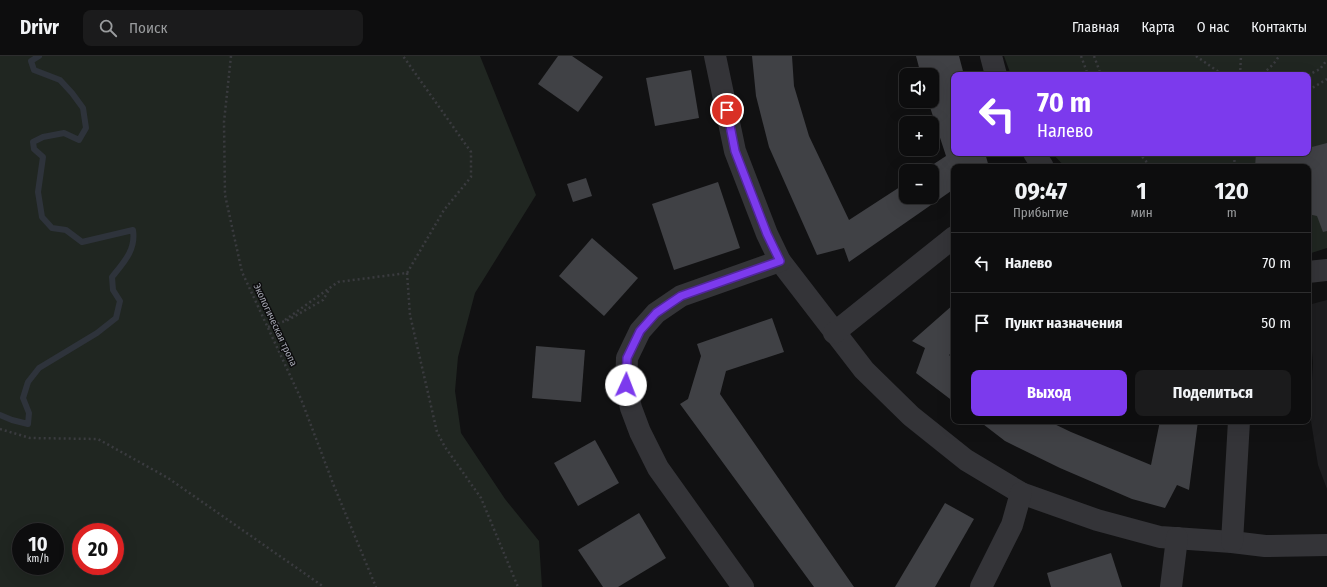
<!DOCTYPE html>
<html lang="ru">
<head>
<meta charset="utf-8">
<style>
  :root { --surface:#0d0d0e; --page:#1b1b1c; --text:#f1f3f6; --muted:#9a9c9e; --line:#2d2d2e; --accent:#7c3aed }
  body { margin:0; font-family:"Fira Sans Condensed",sans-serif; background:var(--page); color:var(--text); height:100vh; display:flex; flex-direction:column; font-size:15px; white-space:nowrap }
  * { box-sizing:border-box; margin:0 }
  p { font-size:13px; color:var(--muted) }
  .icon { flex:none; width:22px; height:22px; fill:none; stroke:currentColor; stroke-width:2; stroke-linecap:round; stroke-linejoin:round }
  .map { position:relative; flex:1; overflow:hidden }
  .side { position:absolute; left:951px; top:108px; width:360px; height:260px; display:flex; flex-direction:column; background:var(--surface); border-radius:8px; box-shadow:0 4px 16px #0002,0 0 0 1px var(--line) }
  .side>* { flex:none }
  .top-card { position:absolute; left:951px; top:16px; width:360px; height:84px; border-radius:8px; box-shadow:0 4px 16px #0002,0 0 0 1px var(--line); background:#7c3aed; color:#fff; overflow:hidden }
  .fabs { position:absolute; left:899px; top:12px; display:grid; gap:8px }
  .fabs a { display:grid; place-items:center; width:40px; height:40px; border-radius:8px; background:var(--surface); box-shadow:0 4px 16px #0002,0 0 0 1px var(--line); font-size:20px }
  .speed { position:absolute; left:12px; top:467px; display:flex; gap:8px; font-size:20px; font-weight:700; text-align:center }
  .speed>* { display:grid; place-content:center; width:52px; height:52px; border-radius:50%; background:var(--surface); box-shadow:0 4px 16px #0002,0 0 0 1px var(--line); line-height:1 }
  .speed small { font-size:10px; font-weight:400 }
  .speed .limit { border:6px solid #d22; background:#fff; color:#111 }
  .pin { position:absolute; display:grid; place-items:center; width:34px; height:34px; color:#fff; margin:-17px; border:2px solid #fff; border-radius:50%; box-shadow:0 1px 4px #0007 }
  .me { position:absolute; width:44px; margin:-22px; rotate:2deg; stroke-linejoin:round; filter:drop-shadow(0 0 3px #0008) }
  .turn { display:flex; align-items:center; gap:14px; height:84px; padding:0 20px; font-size:18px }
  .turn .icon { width:52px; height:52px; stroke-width:2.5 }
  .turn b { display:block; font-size:28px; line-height:34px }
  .eta { display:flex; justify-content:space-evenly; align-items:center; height:68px; text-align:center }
  .eta b { font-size:24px; font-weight:700; line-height:28px }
  .button { display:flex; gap:8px; margin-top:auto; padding:8px 20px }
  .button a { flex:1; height:46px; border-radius:8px; background:var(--accent); color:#fff; font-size:16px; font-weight:700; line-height:46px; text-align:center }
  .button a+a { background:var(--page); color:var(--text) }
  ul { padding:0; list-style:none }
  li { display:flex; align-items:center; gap:12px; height:60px; padding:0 20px; border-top:1px solid var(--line) }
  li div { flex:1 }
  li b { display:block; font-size:15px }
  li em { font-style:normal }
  header { display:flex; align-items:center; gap:24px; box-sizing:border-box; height:56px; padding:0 20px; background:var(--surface); border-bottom:1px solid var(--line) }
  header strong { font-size:19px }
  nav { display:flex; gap:22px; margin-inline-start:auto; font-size:14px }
  .search { width:280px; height:36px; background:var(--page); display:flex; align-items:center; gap:10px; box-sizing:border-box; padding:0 14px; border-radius:8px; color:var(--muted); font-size:15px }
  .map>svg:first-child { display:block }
  .built { fill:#1d1d1f }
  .green { fill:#202621; fill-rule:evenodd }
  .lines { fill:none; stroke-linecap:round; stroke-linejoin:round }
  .stream { stroke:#2e333b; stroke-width:6 }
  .building { fill:#404145 }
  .path { stroke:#3a3b3f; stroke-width:2.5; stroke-dasharray:2 3; stroke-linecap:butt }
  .minor { stroke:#343438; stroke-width:22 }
  .route-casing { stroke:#51269a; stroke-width:10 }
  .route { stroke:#7c3aed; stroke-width:7 }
  .labels { text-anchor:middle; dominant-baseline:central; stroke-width:3; stroke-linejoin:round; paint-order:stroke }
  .street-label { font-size:10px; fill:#a4a6b1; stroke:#0c0c0d }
</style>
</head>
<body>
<header>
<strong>Drivr</strong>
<div class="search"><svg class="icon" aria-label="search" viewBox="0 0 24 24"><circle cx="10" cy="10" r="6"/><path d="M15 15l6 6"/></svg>Поиск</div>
<nav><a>Главная</a><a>Карта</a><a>О нас</a><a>Контакты</a></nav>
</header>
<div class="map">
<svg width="1327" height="531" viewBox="0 0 1327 531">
  <rect width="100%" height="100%" fill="#111112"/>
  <path class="built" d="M1327,244V433L1318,409L1310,359L1313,307L1308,249Z"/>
  <g class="green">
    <path d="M0,0H480L536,139L475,237L458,301L455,335L461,377L505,443L539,485L542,531H0ZM21,476H55V510H21ZM81,476H115V510H81Z"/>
    <path d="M1004,0H1327V192L1308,198V111H1065L1052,97H1308V19H1011Z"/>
  </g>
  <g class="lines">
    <path class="stream" d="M0,359L12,364L28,368L29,357L23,342L28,326L39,312L97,277L116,262L120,245L113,234L112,221C124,206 136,194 133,174L82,186L66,174L52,172L42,161L38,136L43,101L34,93L33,86L43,81L64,77L79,84L86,72L83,52L72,37L60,24L34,14L31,5L39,0"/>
  </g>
  <g class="building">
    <path d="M558,0H572L603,21L578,56L538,28Z"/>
    <path d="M752,0H792L794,30L809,80L849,164L906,127V141H932V115H923L946,100L928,45H932V19H921L916,0H959L964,19H954V97H985L989,111H954V133L849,206L844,192L817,199L769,91L756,40Z"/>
    <path d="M691,14L699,62L655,70L646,22Z"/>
    <path d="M1327,87V175L1323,176L1317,160L1308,158V111H1255L1256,97H1308V92Z"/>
    <path d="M586,122L592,140L573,146L567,128Z"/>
    <path d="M718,126L740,192L674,214L652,148Z"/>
    <path d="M592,182L638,222L604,260L559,220Z"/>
    <path d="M954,248V295L949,299L954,303V346L916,317L925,292L912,285Z"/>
    <path d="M772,262L784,296L726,315L720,338L854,531H814L680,348L688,343L701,300L697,288Z"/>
    <path d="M536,290L585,294L581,346L532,342Z"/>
    <path d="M979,365H1048L1071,376L1151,409L1160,365H1198L1189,434L1177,429L1165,452L1132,443L1060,412L1005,385Z"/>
    <path d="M595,384L619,427L578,450L554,407Z"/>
    <path d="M945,447L974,463L935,531H895Z"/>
    <path d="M639,457L666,502L618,531H603L578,494Z"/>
    <path d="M1111,497L1122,531H1051L1047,517Z"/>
  </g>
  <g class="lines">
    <g class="path">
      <path d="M231,0L224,66L225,139L242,216L301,343L334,430L376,531"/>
      <path d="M1081,0L1088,19"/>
      <path d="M1094,0L1101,19"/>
      <path d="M1196,0L1223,19"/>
      <path d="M1240,19L1241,0"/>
      <path d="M1258,19C1267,16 1275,7 1279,0"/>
      <path d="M1308,19L1320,13L1327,4"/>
      <path d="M1308,33L1314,31L1327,23"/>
      <path d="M1139,97L1151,111"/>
      <path d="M1234,111L1235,97"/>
      <path d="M407,217L410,259L437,376L445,391L481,442L518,531"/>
      <path d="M285,264L338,226L407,217L444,154L471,121V96L403,0"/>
      <path d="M268,271L288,264L323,244L329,234"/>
      <path d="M0,373L30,382L98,383L168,422L324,531"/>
    </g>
    <g class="minor">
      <path d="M715,0L735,95L767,178L780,205L864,314L911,360L966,404L1021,437L1097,464L1160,481L1232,486L1265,490L1327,489"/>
      <path d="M991,0L996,19"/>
      <path d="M1034,97L1043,111"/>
      <path d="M1308,216L1327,214"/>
      <path d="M834,277L954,181"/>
      <path d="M1232,486L1239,365"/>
      <path d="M743,531L658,412L640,376L631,352L626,329L627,302L640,275L656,257L681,240L780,205"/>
      <path d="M981,531L1012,469L1021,437"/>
      <path d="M1171,531L1177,482"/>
    </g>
  </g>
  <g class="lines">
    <g class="route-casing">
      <path id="route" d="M626,329L627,302L640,275L656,257L681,240L780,205L767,178L735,95L727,54"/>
    </g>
    <use href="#route" class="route"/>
  </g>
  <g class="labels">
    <g class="street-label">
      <text transform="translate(275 269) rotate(65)">Экологическая тропа</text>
    </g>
  </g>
</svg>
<div class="fabs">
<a><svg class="icon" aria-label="sound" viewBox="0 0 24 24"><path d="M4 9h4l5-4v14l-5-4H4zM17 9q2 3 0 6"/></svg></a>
<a>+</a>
<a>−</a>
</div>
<div class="speed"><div>10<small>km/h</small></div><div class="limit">20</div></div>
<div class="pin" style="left:727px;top:54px;background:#d93025"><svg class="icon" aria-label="arrive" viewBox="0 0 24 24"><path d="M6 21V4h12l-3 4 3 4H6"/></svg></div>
<svg class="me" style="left:626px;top:329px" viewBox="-20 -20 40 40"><circle r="19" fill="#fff"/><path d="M0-13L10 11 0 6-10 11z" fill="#7c3aed"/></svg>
<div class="top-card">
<div class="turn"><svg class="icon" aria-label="left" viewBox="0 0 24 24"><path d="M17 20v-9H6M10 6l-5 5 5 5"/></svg><div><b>70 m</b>Налево</div></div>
</div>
<section class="side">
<div class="eta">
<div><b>09:47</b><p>Прибытие</p></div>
<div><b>1</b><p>мин</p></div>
<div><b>120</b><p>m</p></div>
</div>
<ul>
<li><svg class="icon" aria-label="left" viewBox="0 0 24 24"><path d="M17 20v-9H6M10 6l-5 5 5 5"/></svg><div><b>Налево</b></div><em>70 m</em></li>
<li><svg class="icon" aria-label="arrive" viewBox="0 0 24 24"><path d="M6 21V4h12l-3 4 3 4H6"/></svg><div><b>Пункт назначения</b></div><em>50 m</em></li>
</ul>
<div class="button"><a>Выход</a><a>Поделиться</a></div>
</section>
</div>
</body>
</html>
